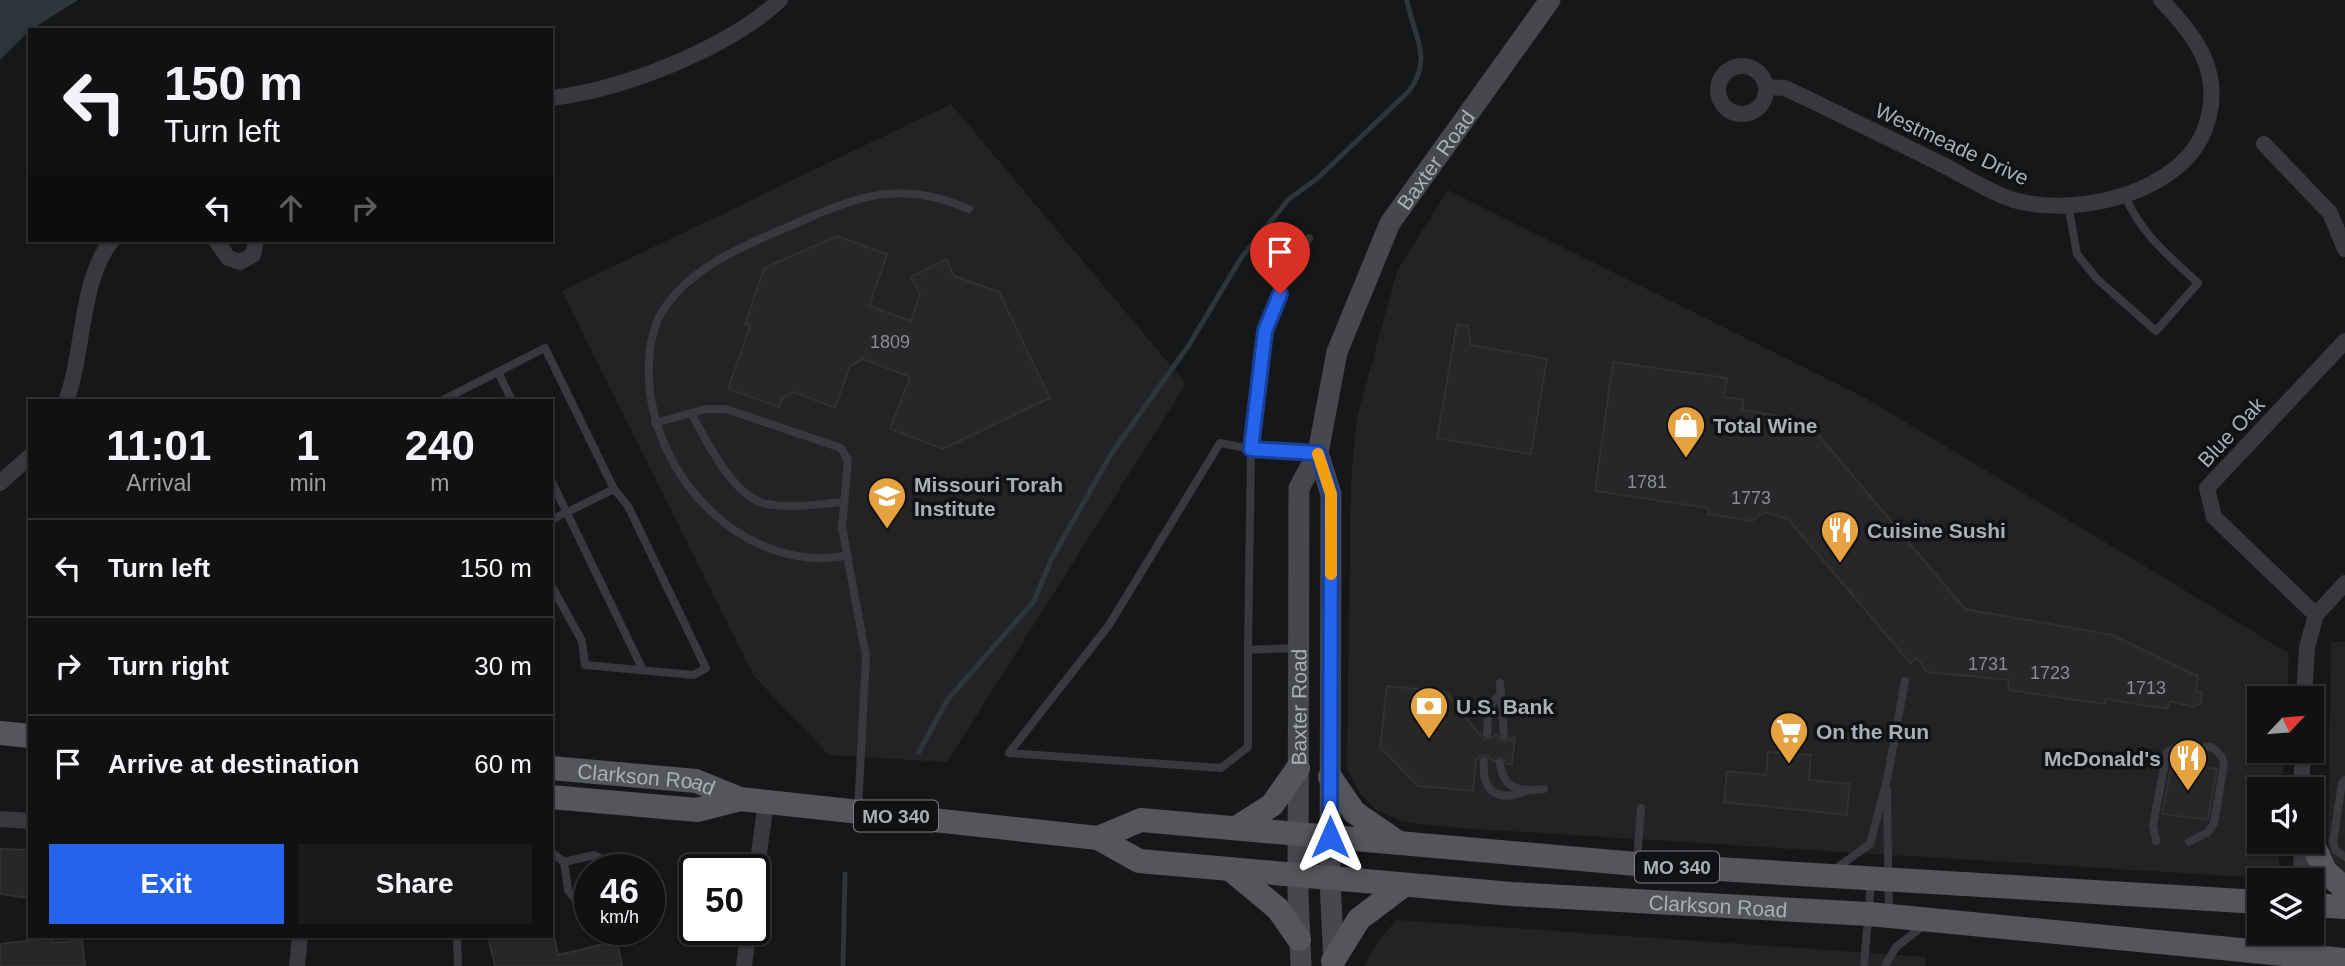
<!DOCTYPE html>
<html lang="en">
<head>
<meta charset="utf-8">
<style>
  :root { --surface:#101112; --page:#191a1b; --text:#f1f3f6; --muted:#9c9d9f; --line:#303132; --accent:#2563eb }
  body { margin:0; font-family:Helvetica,sans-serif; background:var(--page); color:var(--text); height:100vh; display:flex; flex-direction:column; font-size:26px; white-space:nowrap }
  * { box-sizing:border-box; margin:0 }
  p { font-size:23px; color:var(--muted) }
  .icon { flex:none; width:38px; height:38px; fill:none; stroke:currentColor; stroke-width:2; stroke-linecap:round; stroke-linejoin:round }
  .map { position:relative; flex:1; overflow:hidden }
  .drawer { position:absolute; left:28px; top:399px; width:525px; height:539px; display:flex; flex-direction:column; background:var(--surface); border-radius:0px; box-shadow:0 2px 5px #0004,0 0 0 2px var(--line) }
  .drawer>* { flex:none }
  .hud { position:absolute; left:28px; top:28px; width:525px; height:214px; border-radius:0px; box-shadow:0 2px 5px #0004,0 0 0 2px var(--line); background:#101112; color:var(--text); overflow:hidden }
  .needle { width:46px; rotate:64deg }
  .tools { position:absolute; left:2247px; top:686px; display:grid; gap:14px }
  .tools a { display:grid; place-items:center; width:77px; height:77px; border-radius:0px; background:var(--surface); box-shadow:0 2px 5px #0004,0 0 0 2px var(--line); font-size:35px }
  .speed { position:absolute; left:574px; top:854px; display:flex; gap:14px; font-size:35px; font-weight:700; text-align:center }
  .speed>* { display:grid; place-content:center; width:91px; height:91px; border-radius:50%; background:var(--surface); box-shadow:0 2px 5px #0004,0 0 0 2px var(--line); line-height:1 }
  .speed small { font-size:18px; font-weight:400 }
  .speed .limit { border:4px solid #111; border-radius:10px; background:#fff; color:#111 }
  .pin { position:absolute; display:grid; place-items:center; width:60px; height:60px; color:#fff; margin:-72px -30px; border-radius:50% 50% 50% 0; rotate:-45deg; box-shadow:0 0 7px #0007 }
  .pin .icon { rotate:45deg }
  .me { position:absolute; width:77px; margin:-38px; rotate:0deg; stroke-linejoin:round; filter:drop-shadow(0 0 5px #0008) }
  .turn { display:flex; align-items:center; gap:24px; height:147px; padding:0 21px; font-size:32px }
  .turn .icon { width:91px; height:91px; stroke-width:2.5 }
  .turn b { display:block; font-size:49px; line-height:60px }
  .lanes { display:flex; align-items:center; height:66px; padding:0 21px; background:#0003; justify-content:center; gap:35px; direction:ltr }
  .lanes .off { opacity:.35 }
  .eta { display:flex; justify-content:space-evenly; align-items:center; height:119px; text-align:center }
  .eta b { font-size:42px; font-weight:700; line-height:49px }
  .primary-button { display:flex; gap:14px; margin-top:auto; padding:14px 21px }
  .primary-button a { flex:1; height:80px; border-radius:0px; background:var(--accent); color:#fff; font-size:28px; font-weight:700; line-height:80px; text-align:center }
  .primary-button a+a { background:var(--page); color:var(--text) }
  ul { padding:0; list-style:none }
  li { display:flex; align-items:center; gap:21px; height:98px; padding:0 21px; border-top:2px solid var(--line) }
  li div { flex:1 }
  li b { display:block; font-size:26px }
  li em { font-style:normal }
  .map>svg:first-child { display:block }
  .built { fill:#232325 }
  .water { fill:#2d363b }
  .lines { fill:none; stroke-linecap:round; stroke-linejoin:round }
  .stream { stroke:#2d363b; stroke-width:5 }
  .building { fill:#272729; stroke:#313134; stroke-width:2 }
  .service { stroke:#38393d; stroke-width:8 }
  .minor { stroke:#38393d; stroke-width:16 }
  .secondary { stroke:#46484d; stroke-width:21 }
  .primary { stroke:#54565c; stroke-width:24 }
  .route-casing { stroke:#184099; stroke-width:18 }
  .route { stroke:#2563eb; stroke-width:12 }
  .slow { stroke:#f59e0b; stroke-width:12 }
  .labels { text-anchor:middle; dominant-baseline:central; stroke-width:7; stroke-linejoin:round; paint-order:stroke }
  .number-label { font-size:18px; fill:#888d94 }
  .shield { fill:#111213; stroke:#7b8086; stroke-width:2 }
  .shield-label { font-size:19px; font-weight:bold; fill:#a9afb7 }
  .street-label { font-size:21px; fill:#a9afb7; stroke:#111213 }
  .poi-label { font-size:21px; font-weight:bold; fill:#a9afb7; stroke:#111213; text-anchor:start }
</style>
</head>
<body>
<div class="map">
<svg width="2345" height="966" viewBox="0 0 2345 966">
  <rect width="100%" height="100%" fill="#161718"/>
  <g class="built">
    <path d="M951,104L1186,384L947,762L829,755L753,675L562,291Z"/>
    <path d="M1448,190L1867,399L2289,653L2287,698H2259V751H2284L2282,789H2259V842H2280L2278,879L1458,828L1403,822L1376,810L1359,792L1347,768L1351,482L1357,417L1397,271Z"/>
    <path d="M2331,642H2345V877L2328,854Z"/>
    <path d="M1397,920L1927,957L1925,966H1364L1381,937Z"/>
  </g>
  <path class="water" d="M0,0H78L30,30L0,60Z"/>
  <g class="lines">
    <g class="stream">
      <path d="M919,752L948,699L1034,601L1052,558L1111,454L1189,345L1241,258L1289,199L1318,178L1409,91C1434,57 1413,36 1407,0"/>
      <path d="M843,966L845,874"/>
    </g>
  </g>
  <g class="building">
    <path d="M837,236L887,254L869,306L911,321L920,294L911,277L946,259L954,276L999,292L1050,398L943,449L890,429L910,377L863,359L850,366L835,408L794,392L782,398L779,407L728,389L750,326L745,324L764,268Z"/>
    <path d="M1457,324L1468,326L1471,345L1547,359L1531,454L1437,438Z"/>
    <path d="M1613,362L1727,378L1724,397L1743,400L1742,410L1779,416L1778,427L1816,432L1965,609L2112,635L2198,676L2196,691L2202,692L2201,703L2193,707L2170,701L2167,709L2106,699L2105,704L2008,690L2009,680L1927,672L1917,658L1910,663L1788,519L1764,512L1752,521L1708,514L1709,508L1595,491Z"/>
    <path d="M1387,686L1446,692L1484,740L1497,735L1499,740L1505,742L1515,737L1512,764H1507L1501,757L1494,762L1487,755L1480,756L1476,761L1473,791L1418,786L1380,747Z"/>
    <path d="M1768,752L1811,755L1809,780L1850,784L1847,815L1724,802L1727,771L1766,775Z"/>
    <path d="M2172,763L2217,769L2208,820L2162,814Z"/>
    <path d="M0,849L30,850V898L0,894Z"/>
    <path d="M488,936H554L558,955L617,941L622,966H495Z"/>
    <path d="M52,938L53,943L82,940L85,966H0V944Z"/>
  </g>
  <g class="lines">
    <g class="service">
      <path d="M2068,204L2077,254L2097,279L2156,331L2198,283C2170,257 2139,232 2125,195"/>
      <path d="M498,372L512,401"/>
      <path d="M441,401L545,348L614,489L551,520"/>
      <path d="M691,413C707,441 732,496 766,504C791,509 818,504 843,502"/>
      <path d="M655,423L706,409H726L841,448L848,460L842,527L866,657L858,810"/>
      <path d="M551,480L643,670"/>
      <path d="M846,556C743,573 654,478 649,380C648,360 650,336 659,317C686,267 748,244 797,223C859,195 903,180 969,209"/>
      <path d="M551,585L582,641L585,665L694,675L706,668L628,506L614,489"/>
      <path d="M1298,648L1248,650V747L1221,768L1009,753L1109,625L1220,443L1251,449L1265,331L1287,276L1309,238"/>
      <path d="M1248,650L1251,449L1315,453"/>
      <path d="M1500,683L1504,736"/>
      <path d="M1487,734L1489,707L1500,694"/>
      <path d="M1484,761C1481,791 1498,802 1524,792"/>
      <path d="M1500,763C1503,790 1521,792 1544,789"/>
      <path d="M2345,780L2342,783L2333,843L2336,851L2345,857"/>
      <path d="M1887,790L1889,914"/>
      <path d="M2156,841L2153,825L2167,752L2174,748L2212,747L2222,757L2224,765L2214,823L2208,832L2189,842"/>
      <path d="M551,852L564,862"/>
      <path d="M1637,861L1641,808"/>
      <path d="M1834,870L1870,844L1887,780L1905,681"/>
      <path d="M575,899L568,890L564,862L594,855L622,870"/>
      <path d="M457,936L458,966"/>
      <path d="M1864,966L1871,882"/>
      <path d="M1885,966L1896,947L1923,926"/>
    </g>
    <g class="minor">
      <circle cx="1742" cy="90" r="24"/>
      <path d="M1767,87L1785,88C1838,113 1890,139 1943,165C1965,176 1990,193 2014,200C2076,218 2184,193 2206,126C2224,73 2196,36 2161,0"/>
      <path d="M551,98C622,90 727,49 780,0"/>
      <path d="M2264,144L2330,213L2345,249"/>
      <path d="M216,240L228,258L240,262L253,255L256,240"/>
      <path d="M66,401C85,351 79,282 112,240"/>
      <path d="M0,483L30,456"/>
      <path d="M2316,615L2214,517L2207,488L2345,341"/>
      <path d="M2304,698L2307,647L2316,615L2345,583"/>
      <path d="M2302,789V751"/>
      <path d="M0,819L30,821"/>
      <path d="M2301,880L2302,842"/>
      <path d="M754,890L766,802"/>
      <path d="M2298,955L2299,933"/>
      <path d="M297,966L300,936"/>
      <path d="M744,966L749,929"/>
    </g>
    <g class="secondary">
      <path d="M1318,453L1331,494L1330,879L1334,966"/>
      <path id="s1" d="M1301,966L1298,894L1299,488L1318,453L1337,352L1390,223L1550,0"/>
    </g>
    <g class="primary">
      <path d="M0,733L30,736"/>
      <path id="s2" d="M551,768L696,781L740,799L1098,838L1139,861L1512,894L1869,914L2345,960"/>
      <path d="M1330,777L1354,812L1396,841"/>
      <path d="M551,797L697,810L740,799"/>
      <path d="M1236,828L1272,805L1298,768"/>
      <path d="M1098,838L1141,820L1636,864L2259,902"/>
      <path d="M2312,842L2325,871L2345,889"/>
      <path d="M1230,869L1278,909L1299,939"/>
      <path d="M2312,905L2345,907"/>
      <path d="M1333,961L1359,919L1404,885"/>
    </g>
  </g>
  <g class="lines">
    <g class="route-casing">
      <path id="route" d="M1280,294L1265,331L1251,449L1318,453L1331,494L1330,837"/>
    </g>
    <use href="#route" class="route"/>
    <path class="slow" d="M1318,454L1331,494V574"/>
  </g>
  <defs>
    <g id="shop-pin" transform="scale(2.0125)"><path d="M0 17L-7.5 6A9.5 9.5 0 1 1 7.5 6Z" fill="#e6a141" stroke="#111213"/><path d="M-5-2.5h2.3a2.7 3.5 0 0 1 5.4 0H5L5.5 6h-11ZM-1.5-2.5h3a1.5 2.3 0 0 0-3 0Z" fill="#fff"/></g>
    <g id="school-pin" transform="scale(2.0125)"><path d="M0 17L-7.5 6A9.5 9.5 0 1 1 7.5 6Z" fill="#e6a141" stroke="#111213"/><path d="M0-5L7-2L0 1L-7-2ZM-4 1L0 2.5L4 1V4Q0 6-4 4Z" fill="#fff"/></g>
    <g id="restaurant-pin" transform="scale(2.0125)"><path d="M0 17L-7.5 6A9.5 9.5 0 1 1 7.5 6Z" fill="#e6a141" stroke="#111213"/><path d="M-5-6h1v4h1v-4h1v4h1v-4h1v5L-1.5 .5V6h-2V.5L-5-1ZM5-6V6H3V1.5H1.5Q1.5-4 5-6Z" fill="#fff"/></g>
    <g id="bank-pin" transform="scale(2.0125)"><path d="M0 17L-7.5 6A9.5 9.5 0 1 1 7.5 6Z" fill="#e6a141" stroke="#111213"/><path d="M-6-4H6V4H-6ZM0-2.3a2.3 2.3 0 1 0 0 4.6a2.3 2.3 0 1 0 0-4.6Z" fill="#fff"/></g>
    <g id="supermarket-pin" transform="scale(2.0125)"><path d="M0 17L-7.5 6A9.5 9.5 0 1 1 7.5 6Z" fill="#e6a141" stroke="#111213"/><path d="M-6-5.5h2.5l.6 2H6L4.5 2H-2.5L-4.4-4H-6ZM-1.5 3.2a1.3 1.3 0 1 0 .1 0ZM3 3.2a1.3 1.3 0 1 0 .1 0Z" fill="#fff"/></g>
  </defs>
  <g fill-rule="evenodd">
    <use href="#shop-pin" x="1686" y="425"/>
    <use href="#school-pin" x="887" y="496"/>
    <use href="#restaurant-pin" x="1840" y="530"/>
    <use href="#bank-pin" x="1429" y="706"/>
    <use href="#supermarket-pin" x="1789" y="731"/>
    <use href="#restaurant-pin" x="2188" y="758"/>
  </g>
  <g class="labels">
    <g class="number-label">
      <text x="890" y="342">1809</text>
      <text x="1647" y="482">1781</text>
      <text x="1751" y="498">1773</text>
      <text x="1988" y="664">1731</text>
      <text x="2050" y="673">1723</text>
      <text x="2146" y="688">1713</text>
    </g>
    <g class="shield">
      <rect x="854" y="800.5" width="84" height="31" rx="5"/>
      <rect x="1635" y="851.5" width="84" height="31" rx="5"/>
    </g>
    <g class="shield-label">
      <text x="896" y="816">MO 340</text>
      <text x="1677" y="867">MO 340</text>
    </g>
    <g class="street-label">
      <text transform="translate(1952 144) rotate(25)">Westmeade Drive</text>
      <text stroke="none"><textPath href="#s1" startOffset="838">Baxter Road</textPath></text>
      <text transform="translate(2231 432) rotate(-47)">Blue Oak</text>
      <text stroke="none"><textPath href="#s1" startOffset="259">Baxter Road</textPath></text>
      <text stroke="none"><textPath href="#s2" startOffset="96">Clarkson Road</textPath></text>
      <text stroke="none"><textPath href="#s2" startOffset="1181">Clarkson Road</textPath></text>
    </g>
    <g class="poi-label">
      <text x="1713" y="425">Total Wine</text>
      <text x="914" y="484">Missouri Torah<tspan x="914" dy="24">Institute</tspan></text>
      <text x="1867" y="530">Cuisine Sushi</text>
      <text x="1456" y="706">U.S. Bank</text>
      <text x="1816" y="731">On the Run</text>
      <text x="2161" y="758" text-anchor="end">McDonald's</text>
    </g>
  </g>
</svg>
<div class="tools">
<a><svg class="needle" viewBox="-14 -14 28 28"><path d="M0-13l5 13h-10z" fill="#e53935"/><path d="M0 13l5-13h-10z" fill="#9c9d9f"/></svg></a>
<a><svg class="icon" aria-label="sound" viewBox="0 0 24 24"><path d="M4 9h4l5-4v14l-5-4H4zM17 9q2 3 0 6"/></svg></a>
<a><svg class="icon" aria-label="layers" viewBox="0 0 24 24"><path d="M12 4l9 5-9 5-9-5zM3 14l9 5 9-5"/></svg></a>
</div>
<div class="speed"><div>46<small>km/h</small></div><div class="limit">50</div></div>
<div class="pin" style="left:1280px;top:294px;background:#d93025"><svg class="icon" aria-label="arrive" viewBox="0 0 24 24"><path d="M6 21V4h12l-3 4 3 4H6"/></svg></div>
<svg class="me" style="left:1330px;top:837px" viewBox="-20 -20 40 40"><path d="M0-17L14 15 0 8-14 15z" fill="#2563eb" stroke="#fff" stroke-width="4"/></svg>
<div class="hud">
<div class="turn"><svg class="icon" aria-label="left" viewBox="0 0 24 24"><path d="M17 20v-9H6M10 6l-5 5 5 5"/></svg><div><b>150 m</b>Turn left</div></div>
<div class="lanes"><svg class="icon" aria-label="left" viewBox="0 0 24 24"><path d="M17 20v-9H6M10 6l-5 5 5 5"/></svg><svg class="icon off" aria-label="ahead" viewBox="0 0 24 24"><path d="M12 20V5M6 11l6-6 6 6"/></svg><svg class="icon off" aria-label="right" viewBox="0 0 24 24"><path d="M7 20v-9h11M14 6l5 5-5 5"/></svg></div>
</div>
<section class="drawer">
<div class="eta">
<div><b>11:01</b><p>Arrival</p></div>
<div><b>1</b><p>min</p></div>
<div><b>240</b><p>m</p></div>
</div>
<ul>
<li><svg class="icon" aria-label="left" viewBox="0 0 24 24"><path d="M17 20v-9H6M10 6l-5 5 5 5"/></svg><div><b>Turn left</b></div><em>150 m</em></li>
<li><svg class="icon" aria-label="right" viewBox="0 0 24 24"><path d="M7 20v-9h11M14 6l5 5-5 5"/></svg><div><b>Turn right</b></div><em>30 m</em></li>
<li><svg class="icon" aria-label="arrive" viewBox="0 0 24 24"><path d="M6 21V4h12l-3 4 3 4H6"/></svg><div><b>Arrive at destination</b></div><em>60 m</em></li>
</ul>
<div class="primary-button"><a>Exit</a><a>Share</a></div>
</section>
</div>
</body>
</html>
